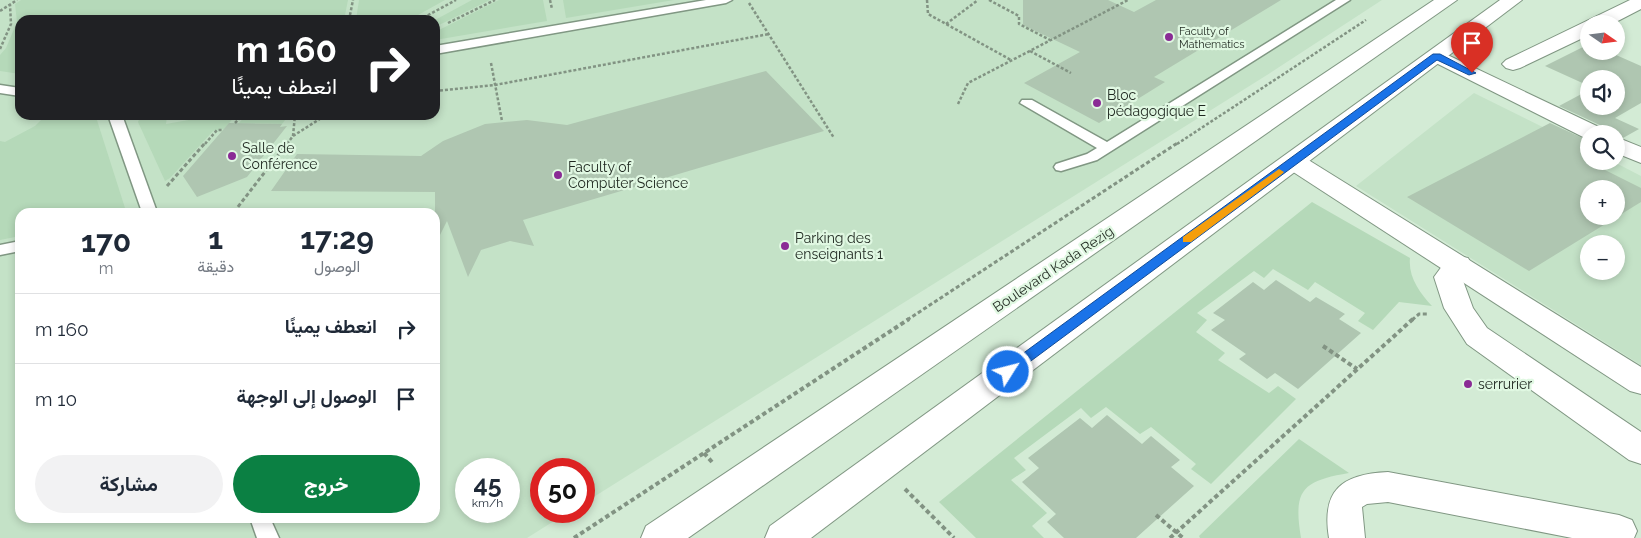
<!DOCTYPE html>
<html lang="ar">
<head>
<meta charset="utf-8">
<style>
  :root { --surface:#fff; --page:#f2f2f3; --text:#1f2937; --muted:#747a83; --line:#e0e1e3; --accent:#0b8043 }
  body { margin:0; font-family:Raleway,Vazirmatn,sans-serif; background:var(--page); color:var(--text); direction:rtl; height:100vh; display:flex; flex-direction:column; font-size:19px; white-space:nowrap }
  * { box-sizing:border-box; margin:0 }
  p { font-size:16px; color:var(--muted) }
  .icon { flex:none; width:28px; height:28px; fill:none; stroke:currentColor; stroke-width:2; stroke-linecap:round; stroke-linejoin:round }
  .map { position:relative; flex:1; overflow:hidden; direction:ltr }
  .drawer { position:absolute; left:15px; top:208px; width:425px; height:315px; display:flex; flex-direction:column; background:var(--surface); border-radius:15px; box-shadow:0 2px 8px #0003; direction:rtl }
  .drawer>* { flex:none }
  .banner { position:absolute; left:15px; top:15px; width:425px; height:105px; border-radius:15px; box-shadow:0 2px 8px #0003; direction:rtl; background:#202124; color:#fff; overflow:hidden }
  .needle { width:32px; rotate:104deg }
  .fabs { position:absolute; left:1580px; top:15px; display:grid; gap:10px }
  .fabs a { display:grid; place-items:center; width:45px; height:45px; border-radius:50%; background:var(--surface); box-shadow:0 2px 8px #0003; font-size:25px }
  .speed { position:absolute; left:455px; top:458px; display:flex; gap:10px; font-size:25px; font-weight:700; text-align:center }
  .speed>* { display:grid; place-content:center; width:65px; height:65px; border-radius:50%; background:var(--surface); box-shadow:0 2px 8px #0003; line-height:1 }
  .speed small { font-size:12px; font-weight:400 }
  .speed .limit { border:8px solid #d22; background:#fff; color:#111 }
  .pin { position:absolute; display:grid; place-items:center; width:42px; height:42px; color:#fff; margin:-51px -21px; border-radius:50% 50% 50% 0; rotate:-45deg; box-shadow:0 0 5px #0007 }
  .pin .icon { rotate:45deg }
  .me { position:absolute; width:55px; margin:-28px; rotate:54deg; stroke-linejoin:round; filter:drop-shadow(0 0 4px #0008) }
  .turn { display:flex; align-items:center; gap:18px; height:105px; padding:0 20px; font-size:22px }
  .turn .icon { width:65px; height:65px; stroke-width:2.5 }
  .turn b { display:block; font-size:35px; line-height:42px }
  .eta { display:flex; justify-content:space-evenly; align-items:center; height:85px; text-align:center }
  .eta b { font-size:30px; font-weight:700; line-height:35px }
  .primary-button { display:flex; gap:10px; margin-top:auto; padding:10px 20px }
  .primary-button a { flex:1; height:58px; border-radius:30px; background:var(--accent); color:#fff; font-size:20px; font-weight:700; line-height:58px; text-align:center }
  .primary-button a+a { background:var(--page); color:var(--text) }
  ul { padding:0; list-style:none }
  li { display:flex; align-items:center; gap:15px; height:70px; padding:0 20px; border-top:1px solid var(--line) }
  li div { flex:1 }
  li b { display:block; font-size:19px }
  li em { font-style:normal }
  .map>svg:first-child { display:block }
  .built { fill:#c4e2c7; fill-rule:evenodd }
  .green { fill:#b5d9b9 }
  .building { fill:#afc6b1; fill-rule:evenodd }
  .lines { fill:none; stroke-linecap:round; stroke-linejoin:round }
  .service-casing { stroke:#809783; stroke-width:3 }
  .minor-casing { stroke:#809783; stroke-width:2 }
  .tertiary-casing { stroke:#809783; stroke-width:2 }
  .secondary-casing { stroke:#809783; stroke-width:2 }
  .path-far2 { stroke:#829383; stroke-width:2.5; stroke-dasharray:3 2; stroke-linecap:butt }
  .path-far1 { stroke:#829383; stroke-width:3; stroke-dasharray:4 2.5; stroke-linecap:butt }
  .path { stroke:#829383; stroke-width:4; stroke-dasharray:4.5 3; stroke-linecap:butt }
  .service { fill:#fff; fill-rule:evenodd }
  .minor { fill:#fff; fill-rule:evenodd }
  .tertiary { fill:#fff; fill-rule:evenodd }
  .secondary { fill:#fff; fill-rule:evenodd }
  .route { fill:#1a73e8; stroke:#114b97 }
  .slow { fill:#f59e0b }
  .poi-dot { fill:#8a2b95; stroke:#e0f8e2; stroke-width:2 }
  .labels { text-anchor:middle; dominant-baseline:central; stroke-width:4.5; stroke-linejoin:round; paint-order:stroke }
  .far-poi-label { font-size:11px; fill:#1f2820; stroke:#e0f8e2; text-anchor:start }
  .poi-label { font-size:14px; fill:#1f2820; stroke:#e0f8e2; text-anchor:start }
  .street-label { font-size:14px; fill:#1f2820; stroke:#e0f8e2 }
</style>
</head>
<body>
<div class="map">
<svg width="1641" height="538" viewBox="0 0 1641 538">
  <rect width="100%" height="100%" fill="#d3ebd5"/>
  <g class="built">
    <path d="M0,0H1382L1267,75L584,503V469H541V511H570L527,538H0ZM20,20H435V115H20ZM20,212H435V518H20ZM466,469H509V511H466Z"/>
    <path d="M1474,93L1589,150V161H1612L1641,176V365L1356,186ZM1589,189H1616V216H1589ZM1589,244H1616V271H1589Z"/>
  </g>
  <g class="green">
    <path d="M21,0H348L344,20H20V74L0,71V55L6,48L17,22L15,4Z"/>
    <path d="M359,0H445L409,20H356Z"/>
    <path d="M472,0H490L435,27V20Z"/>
    <path d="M499,0H543L547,21L435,40V32Z"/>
    <path d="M563,0H674L566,18Z"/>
    <path d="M46,115L96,117L125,208L121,212H20V236L0,240V141L5,142L35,126Z"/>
    <path d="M141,115H171L167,116L166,124L194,119L195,115H236L224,129L213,131L170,178L165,181L138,122Z"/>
    <path d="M246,115H289L282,124L239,123Z"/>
    <path d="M1312,202L1410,258C1408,277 1420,293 1432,306L1399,302L1373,330L1358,321L1365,313L1315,282L1308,290L1273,269L1264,278L1254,271L1197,313L1207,320L1196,332L1225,353L1218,360L1269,393L1278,386L1296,399L1211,484L1191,469L1196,464L1151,427L1140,434L1106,407L1091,418L1081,408L1014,458L1026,470L1011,480L1047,513L1032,526L1044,538H976L939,502Z"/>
    <path d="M1299,439L1349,473C1302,481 1293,490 1301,538H1200L1199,536Z"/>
  </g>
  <g class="building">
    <path d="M1023,0H1108L1134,12L1156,0H1281L1154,77L1165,82L1099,123L1024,83L1080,52L1023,25Z"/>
    <path d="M1589,44V51H1607L1641,66V103L1615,118L1639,129L1623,138L1616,134H1608L1604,127L1559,106L1589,90V106H1616V79H1589V86L1545,66Z"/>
    <path d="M766,71L824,131L523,220L534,246L510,241L481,250L468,277L447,221L435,245V192L271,191L297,154L421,156L443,141L485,124L527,120L567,125Z"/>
    <path d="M229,123L282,124L280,127L287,126L247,177L197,197L183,176Z"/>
    <path d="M1550,123L1589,141V157L1585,160L1641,188V202L1529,271L1407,197ZM1589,189H1616V216H1589Z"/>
    <path d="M1276,280L1310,302L1316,297L1345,314L1339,319L1361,333L1298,389L1275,373L1267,379L1239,359L1246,354L1211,330L1225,320L1213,313L1253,282L1264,290Z"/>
    <path d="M1107,415L1142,444L1151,436L1180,460L1171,467L1194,486L1136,538H1064L1047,522L1056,514L1022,482L1039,468L1028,458L1080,418L1092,428Z"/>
  </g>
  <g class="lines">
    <g class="service-casing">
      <g id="service">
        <path d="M706,0H732L726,3L435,54V46Z"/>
        <path d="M1336,0H1350L1097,160L1061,171L1056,170L1054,167L1056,164L1087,154L1097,148L1020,103L1022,100H1032L1107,142Z"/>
        <path d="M0,85L20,88V96L0,93Z"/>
        <path d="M108,115H122L157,212H142Z"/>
        <path d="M20,241V251L0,255V245Z"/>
        <path d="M250,518H270L279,538H257Z"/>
      </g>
    </g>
    <g class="minor-casing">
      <g id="minor">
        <path d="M1630,0H1641V9L1612,24H1589V35L1520,68L1513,70L1506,68L1502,64L1506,60Z"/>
        <path d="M1437,50L1603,129L1606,134H1589V139H1587L1430,60L1427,56L1430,52Z"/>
        <path d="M1616,137L1641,147V163L1616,153Z"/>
        <path d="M1458,256L1468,258L1472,265L1462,278L1473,308L1487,328L1641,432V464L1629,460L1467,344L1444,308L1434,277L1448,258Z"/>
        <path d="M1388,472L1619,515L1632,520L1637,531L1634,538H1572L1388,502L1367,504L1362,507L1365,538H1329C1321,490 1342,474 1388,472Z"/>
      </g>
    </g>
    <g class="tertiary-casing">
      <path id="tertiary" d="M1293,154L1302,156L1641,367V394L1630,391L1284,166L1281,161L1284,156Z"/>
    </g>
    <g class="secondary-casing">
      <g id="secondary">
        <path d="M1434,0H1457L688,538H641L646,526Z"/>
        <path d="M1500,0H1522L811,538H765L770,526Z"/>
      </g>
    </g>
    <g class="path-far2">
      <path d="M550,0L552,9"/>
      <path d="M927,0L928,14L1011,60"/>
      <path d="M989,0L1019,16V24L1050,40"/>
      <path d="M749,3L834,138"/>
      <path d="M0,11L17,0"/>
      <path d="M349,20L353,0"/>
      <path d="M419,20L456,0"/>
      <path d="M448,23L495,0"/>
      <path d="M946,24L978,0"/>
      <path d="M0,49L11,24L10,5"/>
      <path d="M1030,51L1071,73"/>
      <path d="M491,63L502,121"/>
      <path d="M435,91L495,85L769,34"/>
      <path d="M958,104L968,83L1128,0"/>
      <path d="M235,123L243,115"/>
      <path d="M293,136L326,115"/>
      <path d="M205,144L217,130H222"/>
      <path d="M287,144L293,136L295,115"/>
      <path d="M1177,144L1366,20"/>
    </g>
    <g class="path-far1">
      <path d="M167,186L206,142"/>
      <path d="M234,212L288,142"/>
      <path d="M907,320L1179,142"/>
      <path d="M1412,320L1419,314H1428"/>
    </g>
    <g class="path">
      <path d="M1323,346L1357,369"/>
      <path d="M704,453L712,462"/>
      <path d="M905,489L954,538"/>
      <path d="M1156,515L1183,538"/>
      <path d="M574,538L909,319"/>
      <path d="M1170,538L1413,319"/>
    </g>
    <use href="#service" class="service"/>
    <use href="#minor" class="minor"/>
    <use href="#tertiary" class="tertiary"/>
    <use href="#secondary" class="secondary"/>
  </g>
  <path class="route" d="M1433,54H1440L1476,73L1469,75L1437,60L1012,375H1003L1001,372L1003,368Z"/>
  <path class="slow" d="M1279,169L1284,172L1282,174L1191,242H1183V237Z"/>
  <g class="poi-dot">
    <circle cx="1169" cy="37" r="5"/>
    <circle cx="1097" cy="103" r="5"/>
    <circle cx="232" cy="156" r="5"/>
    <circle cx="558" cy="175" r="5"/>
    <circle cx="785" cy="246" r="5"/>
    <circle cx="1468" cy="384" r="5"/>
  </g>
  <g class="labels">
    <g class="far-poi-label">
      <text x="1179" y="31">Faculty of<tspan x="1179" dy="13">Mathematics</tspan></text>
    </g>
    <g class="poi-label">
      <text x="1107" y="95">Bloc<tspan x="1107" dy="16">pédagogique E</tspan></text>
      <text x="242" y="148">Salle de<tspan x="242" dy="16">Conférence</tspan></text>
      <text x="568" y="167">Faculty of<tspan x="568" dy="16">Computer Science</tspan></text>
      <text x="795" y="238">Parking des<tspan x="795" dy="16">enseignants 1</tspan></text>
      <text x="1478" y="384">serrurier</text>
    </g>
    <g class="street-label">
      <text transform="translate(1053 269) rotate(-34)">Boulevard Kada Rezig</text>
    </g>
  </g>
</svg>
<div class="fabs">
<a><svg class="needle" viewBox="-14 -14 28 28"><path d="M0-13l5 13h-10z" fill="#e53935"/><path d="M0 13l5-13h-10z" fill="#747a83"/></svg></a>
<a><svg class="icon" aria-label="sound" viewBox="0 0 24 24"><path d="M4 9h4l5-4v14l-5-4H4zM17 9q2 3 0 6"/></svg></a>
<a><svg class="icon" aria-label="search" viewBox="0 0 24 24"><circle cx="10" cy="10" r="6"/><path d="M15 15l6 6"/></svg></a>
<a>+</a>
<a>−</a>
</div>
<div class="speed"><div>45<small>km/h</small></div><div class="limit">50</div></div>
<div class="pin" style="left:1472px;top:73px;background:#d93025"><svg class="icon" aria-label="arrive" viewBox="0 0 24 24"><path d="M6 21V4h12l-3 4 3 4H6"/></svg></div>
<svg class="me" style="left:1008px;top:372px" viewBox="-20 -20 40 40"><circle r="17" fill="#1a73e8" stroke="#fff" stroke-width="3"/><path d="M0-11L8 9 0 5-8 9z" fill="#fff"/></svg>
<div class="banner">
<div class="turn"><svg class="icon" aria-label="right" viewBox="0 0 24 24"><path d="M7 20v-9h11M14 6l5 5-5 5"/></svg><div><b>160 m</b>انعطف يمينًا</div></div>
</div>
<section class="drawer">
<div class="eta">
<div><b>17:29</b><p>الوصول</p></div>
<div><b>1</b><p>دقيقة</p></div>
<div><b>170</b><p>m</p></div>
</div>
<ul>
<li><svg class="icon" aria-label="right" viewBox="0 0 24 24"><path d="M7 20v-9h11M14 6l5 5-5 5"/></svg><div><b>انعطف يمينًا</b></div><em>160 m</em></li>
<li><svg class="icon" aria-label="arrive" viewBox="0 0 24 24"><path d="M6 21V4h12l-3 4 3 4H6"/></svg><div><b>الوصول إلى الوجهة</b></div><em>10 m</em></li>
</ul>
<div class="primary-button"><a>خروج</a><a>مشاركة</a></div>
</section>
</div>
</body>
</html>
